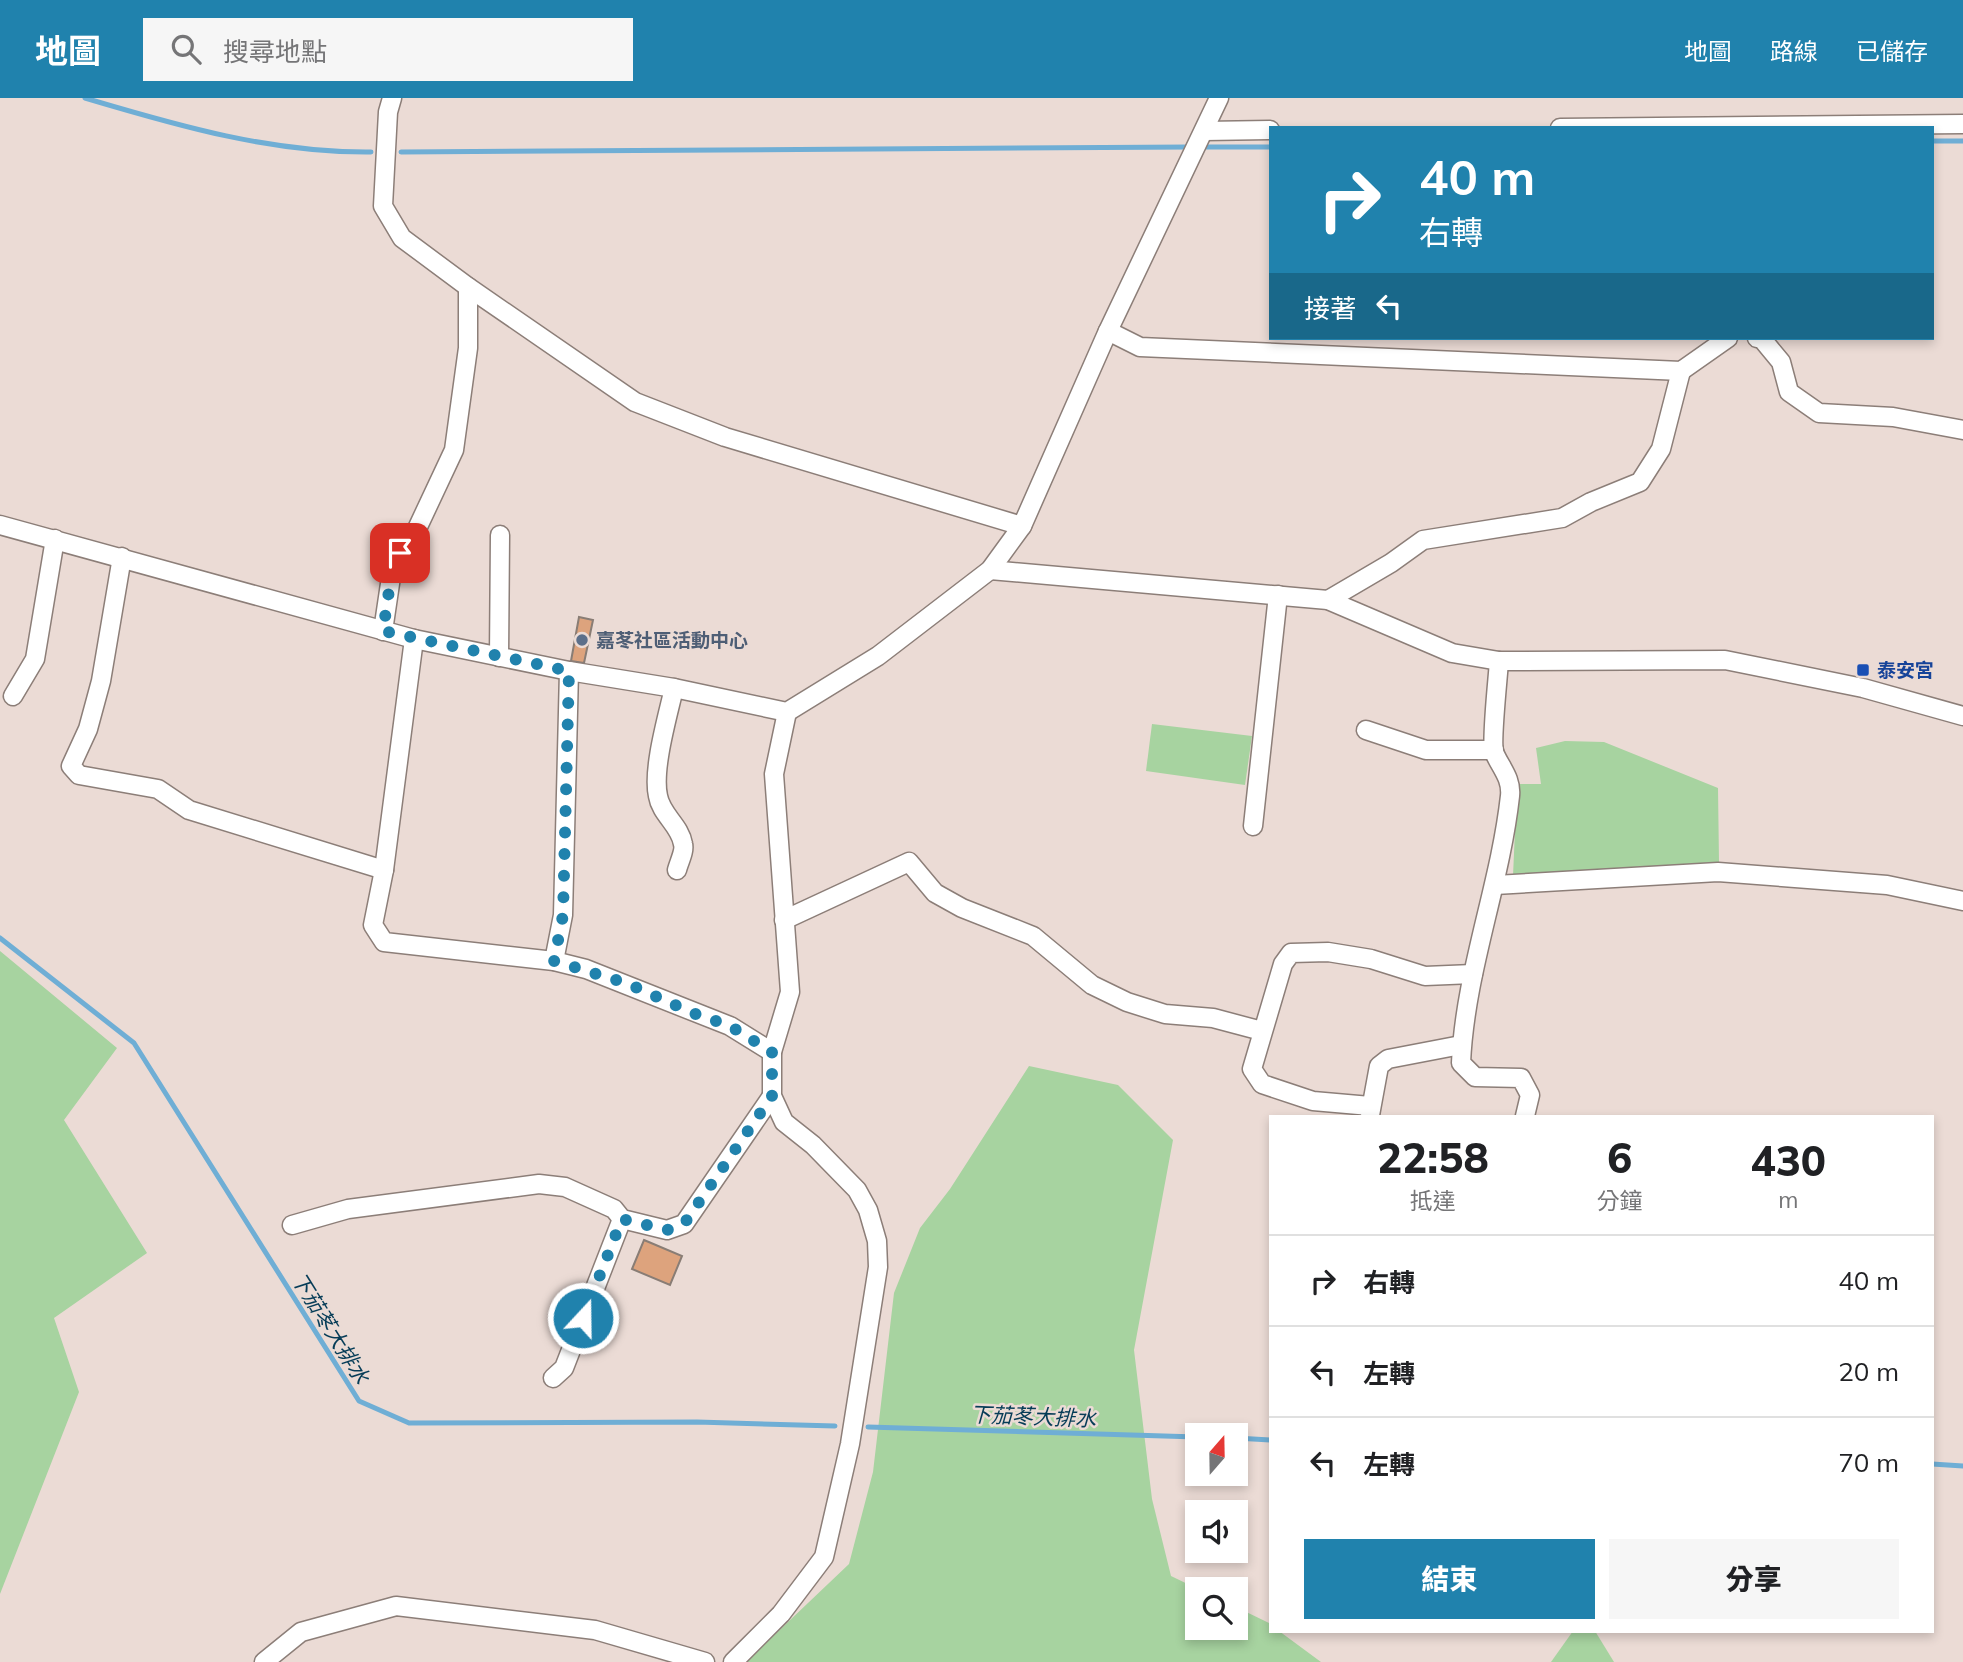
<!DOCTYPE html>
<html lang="zh-TW">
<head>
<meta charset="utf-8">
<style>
  :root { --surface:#fff; --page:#f6f6f6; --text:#202124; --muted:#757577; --line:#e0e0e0; --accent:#2082ad }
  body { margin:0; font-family:Mulish,"Noto Sans TC",sans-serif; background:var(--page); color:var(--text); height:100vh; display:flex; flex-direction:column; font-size:26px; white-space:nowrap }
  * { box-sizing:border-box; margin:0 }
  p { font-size:23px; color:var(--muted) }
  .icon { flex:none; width:38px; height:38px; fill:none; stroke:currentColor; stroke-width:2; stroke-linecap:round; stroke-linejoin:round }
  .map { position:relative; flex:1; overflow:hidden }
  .details { position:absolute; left:1269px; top:1017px; width:665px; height:518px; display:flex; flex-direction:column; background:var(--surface); border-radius:0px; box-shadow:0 4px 10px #0003 }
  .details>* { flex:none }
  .top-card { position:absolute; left:1269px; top:28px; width:665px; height:214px; border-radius:0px; box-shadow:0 4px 10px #0003; background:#2082ad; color:#fff; overflow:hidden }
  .needle { width:46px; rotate:20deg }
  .tools { position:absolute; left:1185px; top:1325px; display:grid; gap:14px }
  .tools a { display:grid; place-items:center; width:63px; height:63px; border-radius:0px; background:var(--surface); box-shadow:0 4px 10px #0003; font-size:35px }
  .pin { position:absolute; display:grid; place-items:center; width:60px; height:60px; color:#fff; margin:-30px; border-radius:14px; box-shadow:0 4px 10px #0006 }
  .me { position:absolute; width:77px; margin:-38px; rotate:21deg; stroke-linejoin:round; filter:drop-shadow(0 0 5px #0008) }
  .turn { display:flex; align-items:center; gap:24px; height:147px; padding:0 35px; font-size:32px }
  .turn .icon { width:91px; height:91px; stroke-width:2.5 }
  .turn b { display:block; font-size:49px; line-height:60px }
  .then { display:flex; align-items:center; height:66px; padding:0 35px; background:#0003; gap:14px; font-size:26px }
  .eta { display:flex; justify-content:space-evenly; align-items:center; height:119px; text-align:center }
  .eta b { font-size:42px; font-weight:800; line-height:49px }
  .action { display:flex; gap:14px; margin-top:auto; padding:14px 35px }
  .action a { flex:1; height:80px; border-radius:0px; background:var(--accent); color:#fff; font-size:28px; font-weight:800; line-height:80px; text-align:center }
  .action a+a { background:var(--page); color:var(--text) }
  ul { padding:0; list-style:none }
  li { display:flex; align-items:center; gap:21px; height:91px; padding:0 35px; border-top:2px solid var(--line) }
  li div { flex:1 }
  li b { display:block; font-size:26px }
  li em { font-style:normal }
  header { display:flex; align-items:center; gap:42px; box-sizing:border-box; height:98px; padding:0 35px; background:var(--accent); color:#fff }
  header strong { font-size:33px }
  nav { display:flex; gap:38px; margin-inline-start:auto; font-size:24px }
  .search { width:490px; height:63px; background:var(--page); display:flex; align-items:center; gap:18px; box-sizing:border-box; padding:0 24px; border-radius:0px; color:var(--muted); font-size:26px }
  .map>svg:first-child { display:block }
  .green { fill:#a7d3a0 }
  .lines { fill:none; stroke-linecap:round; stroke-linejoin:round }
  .stream { stroke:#6faed5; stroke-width:5 }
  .building { fill:#dda37d; stroke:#897d75; stroke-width:2 }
  .minor-casing { stroke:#8c7e78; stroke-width:21 }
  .minor { stroke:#fff; stroke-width:18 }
  .route { stroke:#2082ad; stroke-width:12; stroke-dasharray:0 21.6 }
  .service-dot { fill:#5c6f8a; stroke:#ebdbd5; stroke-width:2.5 }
  .transit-dot { fill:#1a4fb4; stroke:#ebdbd5; stroke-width:2.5 }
  .labels { text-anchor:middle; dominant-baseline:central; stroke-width:5; stroke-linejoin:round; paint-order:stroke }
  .service-label { font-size:19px; font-weight:bold; fill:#4e5e75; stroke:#ebdbd5; text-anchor:start }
  .transit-label { font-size:19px; font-weight:bold; fill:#164399; stroke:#ebdbd5; text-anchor:start }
  .water-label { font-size:21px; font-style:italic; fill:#063c57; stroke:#ebdbd5 }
</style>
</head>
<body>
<header>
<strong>地圖</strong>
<div class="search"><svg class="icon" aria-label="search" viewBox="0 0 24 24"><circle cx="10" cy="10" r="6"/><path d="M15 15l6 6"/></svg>搜尋地點</div>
<nav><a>地圖</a><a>路線</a><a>已儲存</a></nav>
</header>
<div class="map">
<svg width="1963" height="1564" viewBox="0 0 1963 1564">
  <rect width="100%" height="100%" fill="#ebdbd5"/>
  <g class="green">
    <path d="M1152,626L1252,638L1245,687L1146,673Z"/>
    <path d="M1565,643L1604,644L1718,690L1719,764L1513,778L1517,686H1541L1536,650Z"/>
    <path d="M0,853L117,950L64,1022L147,1155L54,1220L79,1294L0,1496Z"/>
    <path d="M1029,968L1118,987L1173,1042L1134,1252L1152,1401L1171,1478L1198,1491L1197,1530H1236V1509L1269,1525L1270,1533H1279L1321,1564H746L849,1466L873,1374L894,1195L920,1130L950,1091Z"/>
    <path d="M1573,1533H1595L1614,1564H1551Z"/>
  </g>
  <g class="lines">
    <g class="stream">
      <path d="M85,0C179,28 272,55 371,54"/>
      <path d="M1932,43H1963"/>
      <path d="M1200,49H1270"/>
      <path d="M401,54L1190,49"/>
      <path d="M0,840L134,945L359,1303L409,1325L697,1324L835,1328"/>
      <path d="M868,1329L1197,1339"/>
      <path d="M1236,1340L1270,1342"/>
      <path d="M1932,1366L1963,1368"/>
    </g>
  </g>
  <g class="building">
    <path d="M579,519L593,522L584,565L571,563Z"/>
    <path d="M644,1142L682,1158L670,1187L632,1171Z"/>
  </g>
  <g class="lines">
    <g class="minor-casing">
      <g id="minor">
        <path d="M392,0L388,14L383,108L402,140L468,189L635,304L725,339L1022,428"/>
        <path d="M1560,30L1963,26"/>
        <path d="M1204,33L1270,32"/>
        <path d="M1108,233L1140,249L1681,273L1728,240"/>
        <path d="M1757,240L1762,241L1781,264L1789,294L1819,315L1893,319L1963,332"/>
        <path d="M0,427L414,541L569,573L674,590L787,614L878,558L990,472L1022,428L1108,233L1219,0"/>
        <path d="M122,459L101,583L88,631L71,668L79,677L158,691L189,712L384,772"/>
        <path d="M990,472L1328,502L1452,555L1499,563L1725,562L1863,590L1963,618"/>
        <path d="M1328,502L1391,465L1423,442L1562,420L1591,404L1640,384L1661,351L1681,273"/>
        <path d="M383,533L391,479L400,455L416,433L454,352L468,250V189"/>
        <path d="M414,541L384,772L373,827L384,844L554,863L586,871L730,928L772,954"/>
        <path d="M499,559L500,437"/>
        <path d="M1499,563C1498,579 1491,642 1494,654C1500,669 1512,680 1510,698C1500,788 1465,874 1461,965L1475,979L1521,980L1530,997L1525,1018"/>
        <path d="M674,590C668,617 652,671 658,698C661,717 680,727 683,746C685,753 679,764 677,772"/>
        <path d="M13,598L35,561L55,441"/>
        <path d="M1366,632L1426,652H1494"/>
        <path d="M1253,728L1278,497"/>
        <path d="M1495,787L1718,774L1887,787L1963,803"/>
        <path d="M784,822L909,764L935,795L962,810L1033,838L1092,887L1127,904L1165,916L1213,920L1262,933"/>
        <path d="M554,863L563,817L569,573"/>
        <path d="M1370,1008L1313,1003L1262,986L1252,971L1283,866L1291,855L1328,854L1371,861L1425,878L1473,876"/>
        <path d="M1370,1017L1379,968L1388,961L1461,947"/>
        <path d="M292,1127L348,1111L539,1086L565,1089L614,1111L622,1121L667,1132L684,1126L772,998"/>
        <path d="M553,1280L564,1270L622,1121"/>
        <path d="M264,1564L301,1534L396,1508L595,1532L705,1564"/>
        <path d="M733,1564L781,1516L824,1459L850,1346L878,1169L877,1143L868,1112L857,1092L813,1047L784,1024L772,998V954L790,894L774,676L787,614"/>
      </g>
    </g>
    <use href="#minor" class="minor"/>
  </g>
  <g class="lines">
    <path class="route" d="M400,455L391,479L383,533L569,573L563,817L554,863L626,885L693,915L730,928L772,954V998L684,1126L667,1132L622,1121L583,1220"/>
  </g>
  <circle class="service-dot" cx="582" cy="542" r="7"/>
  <rect class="transit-dot" x="1856" y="565" width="14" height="14" rx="3.5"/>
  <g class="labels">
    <g class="service-label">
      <text x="596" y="542">嘉苳社區活動中心</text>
    </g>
    <g class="transit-label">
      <text x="1877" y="572">泰安宮</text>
    </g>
    <g class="water-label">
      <text transform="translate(331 1230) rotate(58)">下茄苳大排水</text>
      <text transform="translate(1033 1318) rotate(2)">下茄苳大排水</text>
    </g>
  </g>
</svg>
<div class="tools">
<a><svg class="needle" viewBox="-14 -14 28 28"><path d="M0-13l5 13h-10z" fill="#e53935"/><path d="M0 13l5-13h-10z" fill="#757577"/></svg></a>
<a><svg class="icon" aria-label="sound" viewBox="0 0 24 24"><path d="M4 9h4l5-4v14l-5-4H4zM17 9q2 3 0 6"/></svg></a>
<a><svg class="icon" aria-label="search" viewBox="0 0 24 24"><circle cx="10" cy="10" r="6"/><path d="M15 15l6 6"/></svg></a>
</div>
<div class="pin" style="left:400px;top:455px;background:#d93025"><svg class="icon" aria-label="arrive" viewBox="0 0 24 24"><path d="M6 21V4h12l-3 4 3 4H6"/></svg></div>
<svg class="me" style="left:583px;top:1220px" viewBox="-20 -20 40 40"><circle r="17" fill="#2082ad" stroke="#fff" stroke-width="3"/><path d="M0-11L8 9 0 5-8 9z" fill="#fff"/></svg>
<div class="top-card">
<div class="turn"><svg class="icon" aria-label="right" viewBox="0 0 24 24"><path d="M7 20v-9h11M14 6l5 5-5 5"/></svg><div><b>40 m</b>右轉</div></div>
<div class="then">接著<svg class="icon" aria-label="left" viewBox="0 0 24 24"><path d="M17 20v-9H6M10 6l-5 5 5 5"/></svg></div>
</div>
<section class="details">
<div class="eta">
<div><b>22:58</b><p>抵達</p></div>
<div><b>6</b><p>分鐘</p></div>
<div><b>430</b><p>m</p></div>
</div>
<ul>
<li><svg class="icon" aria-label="right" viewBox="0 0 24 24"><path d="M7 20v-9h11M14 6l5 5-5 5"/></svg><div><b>右轉</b></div><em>40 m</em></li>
<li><svg class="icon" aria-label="left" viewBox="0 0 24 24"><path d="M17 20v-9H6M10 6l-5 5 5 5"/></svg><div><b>左轉</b></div><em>20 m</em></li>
<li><svg class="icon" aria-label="left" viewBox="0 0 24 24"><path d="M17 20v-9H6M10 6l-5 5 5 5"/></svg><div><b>左轉</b></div><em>70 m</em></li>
</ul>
<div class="action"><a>結束</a><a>分享</a></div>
</section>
</div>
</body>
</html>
